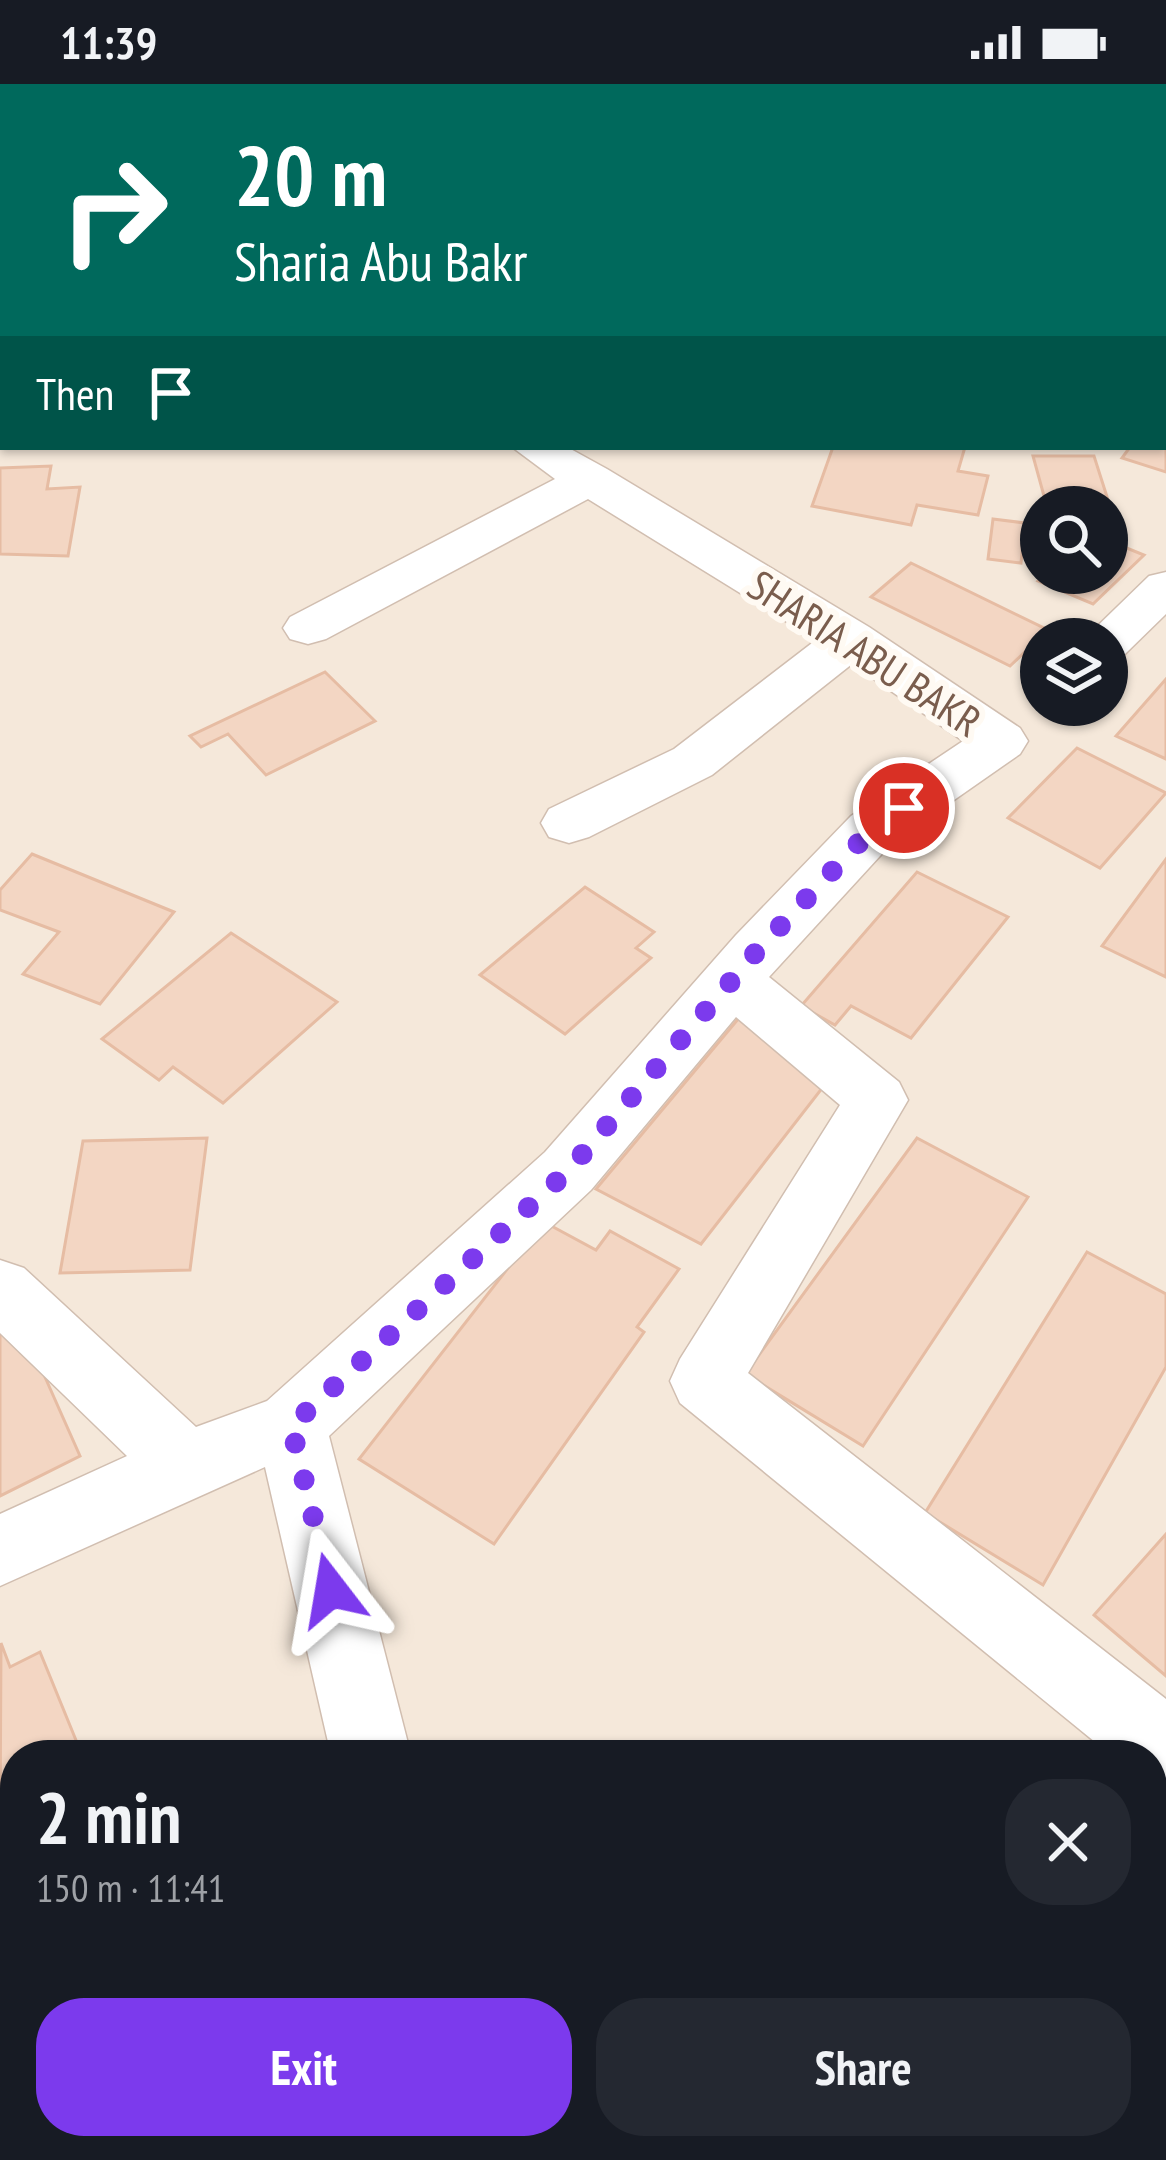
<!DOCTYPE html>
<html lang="en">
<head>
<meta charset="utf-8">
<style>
  :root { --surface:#171b24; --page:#242831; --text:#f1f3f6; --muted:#9ea1a6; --accent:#7c3aed }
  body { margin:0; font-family:"PT Sans Narrow",sans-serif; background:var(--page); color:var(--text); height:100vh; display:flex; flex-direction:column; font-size:45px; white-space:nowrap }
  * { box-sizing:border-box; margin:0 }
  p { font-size:39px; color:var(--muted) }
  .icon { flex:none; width:66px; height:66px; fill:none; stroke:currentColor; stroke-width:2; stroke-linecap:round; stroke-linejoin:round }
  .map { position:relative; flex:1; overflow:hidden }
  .side { position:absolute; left:0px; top:1656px; width:1167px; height:420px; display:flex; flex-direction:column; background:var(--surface); border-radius:48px 48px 0 0; box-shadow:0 3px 9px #0004 }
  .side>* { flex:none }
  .hud { position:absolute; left:0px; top:0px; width:1167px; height:366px; box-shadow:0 3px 9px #0004; background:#00695c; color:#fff; overflow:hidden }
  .tools { position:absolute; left:1020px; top:402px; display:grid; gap:24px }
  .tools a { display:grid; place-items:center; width:108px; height:108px; border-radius:50%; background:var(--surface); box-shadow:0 3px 9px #0004; font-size:60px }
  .pin { position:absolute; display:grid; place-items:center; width:102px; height:102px; color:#fff; margin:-51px; border:6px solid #fff; border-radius:50%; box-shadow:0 3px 12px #0007 }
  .me { position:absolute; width:132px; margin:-66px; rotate:346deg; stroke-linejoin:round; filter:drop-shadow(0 0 9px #0008) }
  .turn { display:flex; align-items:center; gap:42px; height:252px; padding:0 36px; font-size:54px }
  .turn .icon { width:156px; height:156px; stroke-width:2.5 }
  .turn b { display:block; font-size:84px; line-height:102px }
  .then { display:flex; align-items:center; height:114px; padding:0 36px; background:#0003; gap:24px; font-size:45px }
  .round { display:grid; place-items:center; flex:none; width:126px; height:126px; border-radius:48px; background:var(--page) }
  .summary { display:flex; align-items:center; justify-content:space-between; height:204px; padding:0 36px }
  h1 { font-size:72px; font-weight:700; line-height:90px }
  .cta { display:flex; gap:24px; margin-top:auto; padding:24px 36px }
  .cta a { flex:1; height:138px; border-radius:48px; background:var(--accent); color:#fff; font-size:48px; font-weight:700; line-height:138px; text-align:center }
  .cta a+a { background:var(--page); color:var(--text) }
  .status { display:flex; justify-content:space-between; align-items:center; height:84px; padding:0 60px; background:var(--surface); direction:ltr }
  .status svg { height:33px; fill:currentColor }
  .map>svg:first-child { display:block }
  .residential { fill:#f5e8da; fill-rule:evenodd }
  .building { fill:#f3d6c3; stroke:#e6bca3; stroke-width:3 }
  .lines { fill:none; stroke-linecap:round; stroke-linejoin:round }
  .street-casing { stroke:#d1beb0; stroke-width:3 }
  .street { fill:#fff; fill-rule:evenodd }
  .route { stroke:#7c3aed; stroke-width:21; stroke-dasharray:0 37.8 }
  .labels { text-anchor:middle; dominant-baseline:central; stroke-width:12; stroke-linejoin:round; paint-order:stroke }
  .street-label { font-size:42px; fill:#7a5d4d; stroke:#fffaf3 }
</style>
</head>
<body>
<div class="status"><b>11:39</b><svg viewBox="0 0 49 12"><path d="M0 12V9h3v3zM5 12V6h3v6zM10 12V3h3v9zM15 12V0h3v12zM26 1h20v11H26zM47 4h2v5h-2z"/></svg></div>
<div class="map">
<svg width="1166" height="2076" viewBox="0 0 1166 2076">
  <rect width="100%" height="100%" fill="#fdf6ec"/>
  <path class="residential" d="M0,0H1166V2076H0ZM3,3H1164V363H3ZM1041,423H1107V489H1041ZM1041,555H1107V621H1041ZM15,1671H1152V2061H15Z"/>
  <g class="building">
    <path d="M973,0H1089L966,3Z"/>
    <path d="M1166,328V388L1122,374L1130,363H1164Z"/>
    <path d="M833,363H965L958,387L988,392L978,431L917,421L911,441L812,422Z"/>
    <path d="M1033,372H1094L1116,441H1107V423H1047Z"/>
    <path d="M51,382L47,405L80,403L68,472L0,470V384Z"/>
    <path d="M993,435L1025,439L1021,479L988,475Z"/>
    <path d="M1107,456L1144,471L1093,520L1038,497L1045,489H1107Z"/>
    <path d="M911,479L1048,546L1010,582L871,513Z"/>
    <path d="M325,588L375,637L266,691L228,650L201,663L190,652Z"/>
    <path d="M1166,595V675L1116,652Z"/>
    <path d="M1077,664L1166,709L1100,784L1008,734Z"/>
    <path d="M32,770L174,828L100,920L23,890L59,848L0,826V806Z"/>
    <path d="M1166,775V893L1102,862Z"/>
    <path d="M917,788L1008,833L911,954L851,922L835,941L801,922Z"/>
    <path d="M585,803L654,848L636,864L651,874L565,950L480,891Z"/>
    <path d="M231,849L337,918L223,1019L173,983L159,996L102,955Z"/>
    <path d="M739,934L837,985L701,1160L596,1105Z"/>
    <path d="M207,1054L190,1186L60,1189L83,1057Z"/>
    <path d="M917,1054L1028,1113L863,1362L745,1290Z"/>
    <path d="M544,1138L596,1166L610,1147L679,1185L637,1243L644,1248L494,1460L359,1375Z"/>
    <path d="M1087,1168L1166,1210V1283L1043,1501L925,1429Z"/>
    <path d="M17,1230L80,1372L0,1412V1238Z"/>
    <path d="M1166,1450V1592L1094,1531Z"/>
    <path d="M1,1559L10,1583L40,1568L82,1671H15V1743L0,1751Z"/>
    <path d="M15,1854V2061H93L95,2076H0V1859Z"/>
  </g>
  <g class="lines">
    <g class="street-casing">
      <g id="street">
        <path d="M559,0H595L596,3H560Z"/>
        <path d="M1164,2H1166V24L1160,3Z"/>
        <rect x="0" y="322" width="3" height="26"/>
        <path d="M512,363H567L607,385L869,543L1020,644L1028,657L1020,670L891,760L769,893L899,998L908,1016L748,1289L1166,1615V1705L1152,1699V1671H1111L680,1319L670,1297L680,1275L840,1021L736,933L591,1106L329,1352L411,1671H331L265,1383L0,1502V1430L127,1372L0,1249V1176L24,1184L196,1343L267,1317L545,1068L736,851L851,732L963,657L852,580L712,691L589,753L569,759L549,753L541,739L549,725L674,665L816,556L588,415L326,555L308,560L290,555L283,544L290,533L555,395Z"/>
        <path d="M1166,488V530L1125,570L1107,574V555H1084L1149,492Z"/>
        <path d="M1152,2018L1166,2024V2076H1082L1088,2061H1152Z"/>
        <path d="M445,2061H535L540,2076H450Z"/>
      </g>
    </g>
    <use href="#street" class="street"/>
  </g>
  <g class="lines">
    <path class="route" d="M331,1506L291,1342L568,1087L757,867L871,746L904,724"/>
  </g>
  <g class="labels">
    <g class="street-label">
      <text transform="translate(865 569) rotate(33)">SHARIA ABU BAKR</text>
    </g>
  </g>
</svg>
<div class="tools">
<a><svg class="icon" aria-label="search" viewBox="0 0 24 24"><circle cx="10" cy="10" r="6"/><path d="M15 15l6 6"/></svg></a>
<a><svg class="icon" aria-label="layers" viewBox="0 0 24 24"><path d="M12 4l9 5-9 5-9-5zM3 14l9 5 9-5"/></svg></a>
</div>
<div class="pin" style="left:904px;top:724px;background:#d93025"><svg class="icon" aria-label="arrive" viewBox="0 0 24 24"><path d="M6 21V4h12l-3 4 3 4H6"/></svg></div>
<svg class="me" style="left:331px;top:1506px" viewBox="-20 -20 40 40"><path d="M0-17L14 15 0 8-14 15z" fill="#7c3aed" stroke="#fff" stroke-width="4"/></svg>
<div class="hud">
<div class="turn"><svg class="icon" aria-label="right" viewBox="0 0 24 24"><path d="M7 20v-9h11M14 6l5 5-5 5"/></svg><div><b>20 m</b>Sharia Abu Bakr</div></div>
<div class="then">Then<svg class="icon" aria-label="arrive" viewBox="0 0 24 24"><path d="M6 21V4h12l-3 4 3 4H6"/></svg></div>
</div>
<section class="side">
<div class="summary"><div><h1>2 min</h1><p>150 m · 11:41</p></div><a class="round"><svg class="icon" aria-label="close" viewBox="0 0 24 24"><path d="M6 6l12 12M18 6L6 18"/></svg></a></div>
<div class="cta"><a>Exit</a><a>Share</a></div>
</section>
</div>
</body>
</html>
